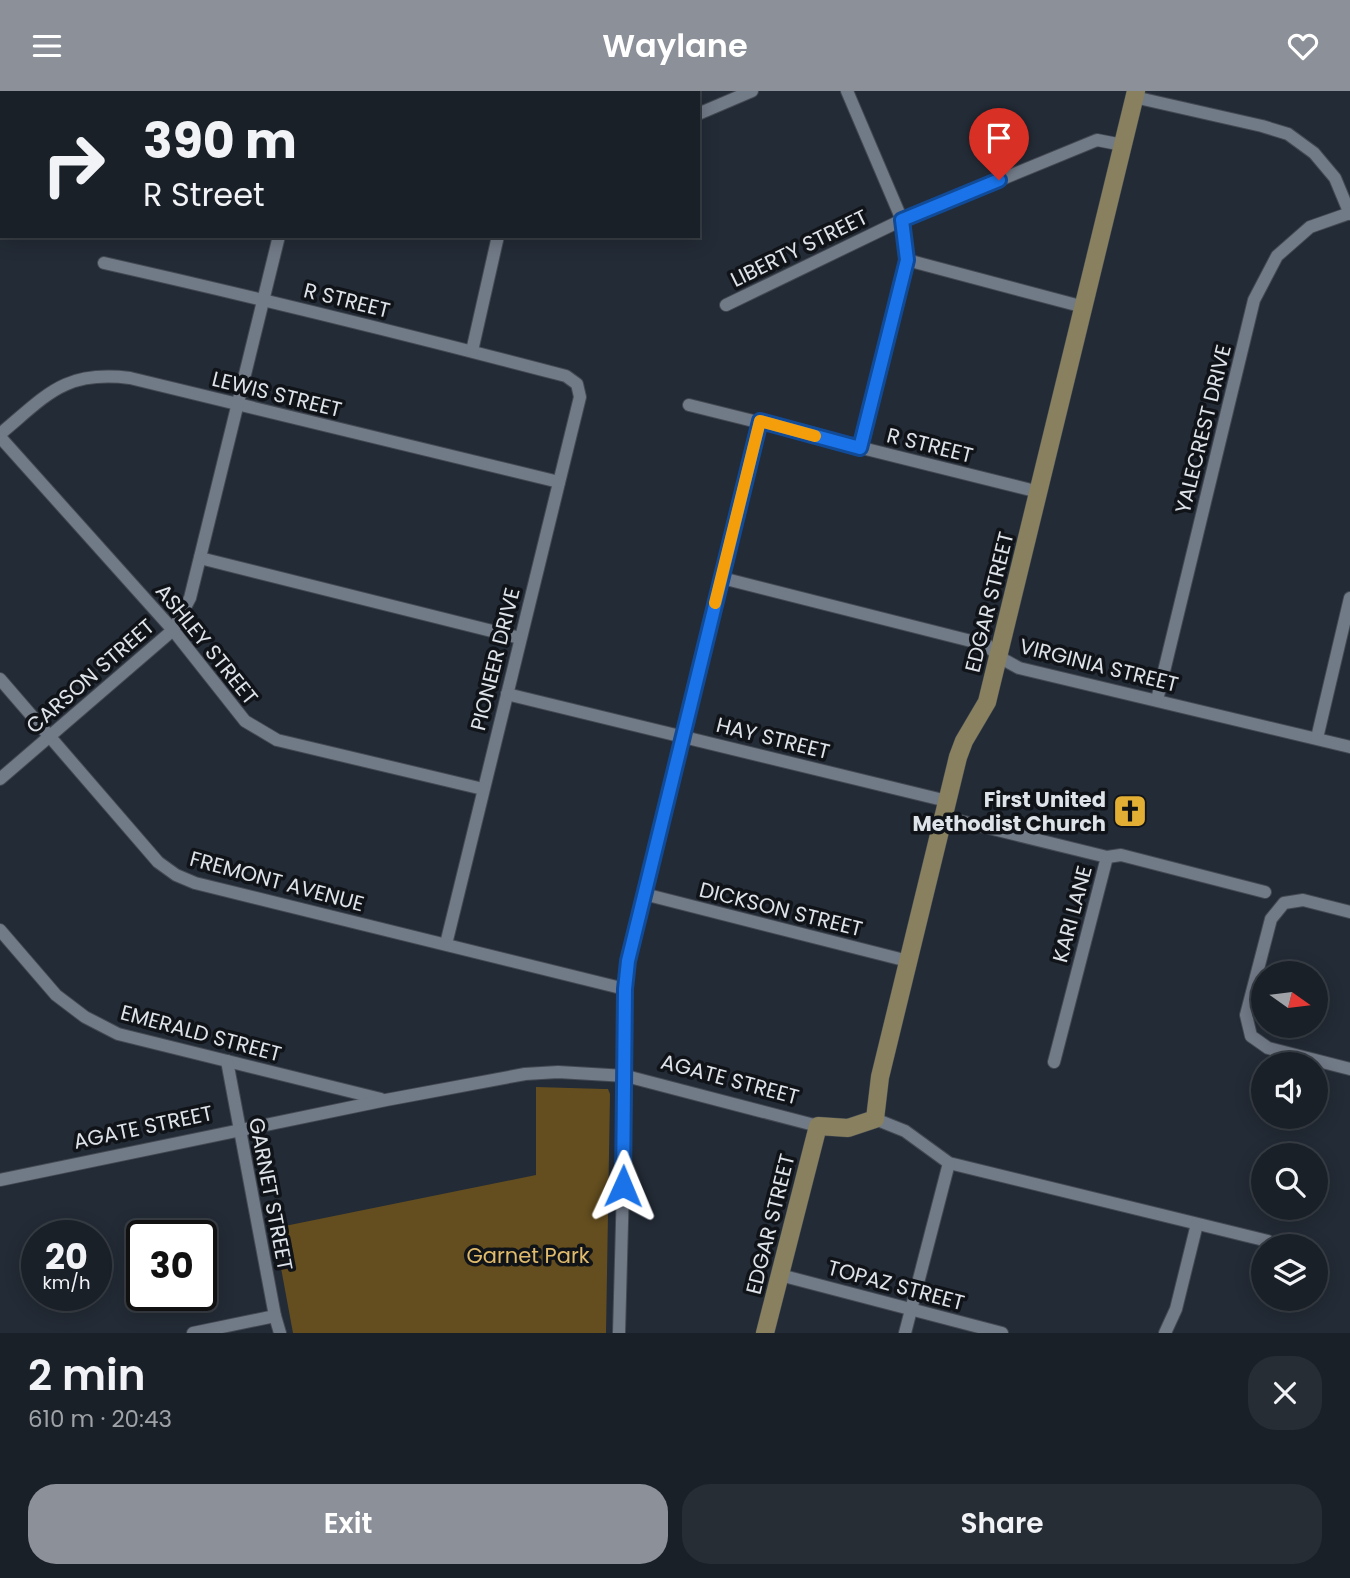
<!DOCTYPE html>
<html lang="en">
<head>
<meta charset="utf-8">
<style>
  :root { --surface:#1a2028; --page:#272d34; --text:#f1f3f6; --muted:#9fa3a8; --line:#383e45; --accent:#8c9099 }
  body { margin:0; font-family:Poppins,sans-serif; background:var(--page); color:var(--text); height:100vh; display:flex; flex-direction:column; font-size:26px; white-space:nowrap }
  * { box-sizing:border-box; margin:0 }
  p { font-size:23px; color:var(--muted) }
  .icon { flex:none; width:38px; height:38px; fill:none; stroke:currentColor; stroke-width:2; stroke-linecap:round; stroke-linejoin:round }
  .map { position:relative; height:1242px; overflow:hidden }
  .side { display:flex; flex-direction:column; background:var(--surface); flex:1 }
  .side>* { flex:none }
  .top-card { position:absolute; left:0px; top:0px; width:700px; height:147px; box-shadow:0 4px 18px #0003,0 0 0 2px var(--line); background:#1a2028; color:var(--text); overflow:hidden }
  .needle { width:46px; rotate:104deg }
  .fabs { position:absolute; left:1251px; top:870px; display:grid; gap:14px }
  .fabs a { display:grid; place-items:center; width:77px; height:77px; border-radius:50%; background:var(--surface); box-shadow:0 4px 18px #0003,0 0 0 2px var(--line); font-size:35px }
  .speed { position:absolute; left:21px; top:1129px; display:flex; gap:14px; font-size:35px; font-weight:700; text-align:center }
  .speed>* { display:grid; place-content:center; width:91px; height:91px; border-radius:50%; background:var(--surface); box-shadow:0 4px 18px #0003,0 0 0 2px var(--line); line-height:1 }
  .speed small { font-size:18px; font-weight:400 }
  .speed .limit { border:4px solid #111; border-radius:10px; background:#fff; color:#111 }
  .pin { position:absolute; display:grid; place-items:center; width:60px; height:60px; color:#fff; margin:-72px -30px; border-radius:50% 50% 50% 0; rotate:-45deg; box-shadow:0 0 7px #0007 }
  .pin .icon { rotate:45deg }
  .me { position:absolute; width:77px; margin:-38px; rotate:1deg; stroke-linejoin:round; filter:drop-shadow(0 0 5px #0008) }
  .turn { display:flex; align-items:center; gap:24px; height:147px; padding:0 28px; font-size:32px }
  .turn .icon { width:91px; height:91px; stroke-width:2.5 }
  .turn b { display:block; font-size:49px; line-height:60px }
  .round { display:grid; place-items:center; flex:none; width:74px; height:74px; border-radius:28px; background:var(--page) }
  .headline { display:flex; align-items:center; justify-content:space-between; height:119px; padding:0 28px }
  h1 { font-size:42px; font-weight:600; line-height:52px }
  .button { display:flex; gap:14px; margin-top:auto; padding:14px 28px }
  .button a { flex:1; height:80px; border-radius:28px; background:var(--accent); color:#fff; font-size:28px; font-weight:600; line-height:80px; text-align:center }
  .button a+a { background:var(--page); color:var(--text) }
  header { display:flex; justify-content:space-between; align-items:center; height:91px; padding:0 28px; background:var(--accent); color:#fff; font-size:32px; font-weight:600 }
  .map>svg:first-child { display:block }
  .green { fill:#644e1f }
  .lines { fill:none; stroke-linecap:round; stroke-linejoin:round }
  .street-casing { stroke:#434952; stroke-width:14 }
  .secondary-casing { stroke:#434952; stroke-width:19 }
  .street { stroke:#717a87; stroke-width:12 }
  .secondary { stroke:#88805e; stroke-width:18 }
  .route-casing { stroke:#114b97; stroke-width:18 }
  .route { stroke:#1a73e8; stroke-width:12 }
  .slow { stroke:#f59e0b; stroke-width:12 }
  .labels { text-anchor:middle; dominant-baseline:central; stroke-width:7; stroke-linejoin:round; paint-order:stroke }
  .street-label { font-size:21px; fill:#dee3ea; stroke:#101318 }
  .poi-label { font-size:21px; font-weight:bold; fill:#dee3ea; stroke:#101318; text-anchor:end }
  .park-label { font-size:21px; fill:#e1bb6c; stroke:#101318 }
</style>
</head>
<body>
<header><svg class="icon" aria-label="menu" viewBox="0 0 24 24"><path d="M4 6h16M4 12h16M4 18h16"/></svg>Waylane<svg class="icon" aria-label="heart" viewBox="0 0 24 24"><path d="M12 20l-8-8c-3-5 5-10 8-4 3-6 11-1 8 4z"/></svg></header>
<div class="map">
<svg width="1350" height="1242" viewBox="0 0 1350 1242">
  <rect width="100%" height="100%" fill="#232b36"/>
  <path class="green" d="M536,996L604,998H608L610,1003L606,1242H293L281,1177L270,1138L536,1084Z"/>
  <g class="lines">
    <g class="street-casing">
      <g id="street">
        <path d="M204,0L211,2"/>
        <path d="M847,0L902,129L907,169L860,357"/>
        <path d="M315,2L316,0"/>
        <path d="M533,2V0"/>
        <path d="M1134,6L1262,35L1288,43L1314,62L1335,87L1350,123"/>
        <path d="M698,23L752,0"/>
        <path d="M907,169L1084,216"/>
        <path d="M104,172C259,207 413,245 566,285L577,293L580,306L446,853"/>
        <path d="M726,214L902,129L1097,49L1123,54"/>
        <path d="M472,260L498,145"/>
        <path d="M689,314L1039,401"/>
        <path d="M0,343C47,304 64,279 130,287L559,391"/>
        <path d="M0,346L173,539L245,630L277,649L483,698"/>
        <path d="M200,467L520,547"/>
        <path d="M722,487L987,554L999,566L1019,577L1350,656"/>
        <path d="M0,588L158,771L176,784L195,792L625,898"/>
        <path d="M507,603L947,710"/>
        <path d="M1157,609L1254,209L1277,165L1310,136L1350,122"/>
        <path d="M1317,647L1350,507"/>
        <path d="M0,688L173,539L190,507L279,145"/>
        <path d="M944,726L1107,766L1054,971"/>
        <path d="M1107,766L1121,764L1265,801"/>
        <path d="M644,803L908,870"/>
        <path d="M1350,821L1303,809L1284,812L1271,828L1246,924L1251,945L1268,957L1350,978"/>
        <path d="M0,839L56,904L85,926L118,943L381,1008"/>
        <path d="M227,970L275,1225L280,1242"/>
        <path d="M875,1028L905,1040L949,1072L1268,1150"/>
        <path d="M0,1089L386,1009L525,983L558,981L626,985L818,1035"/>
        <path d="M780,1184L1002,1242"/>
        <path d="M193,1242L275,1225"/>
        <path d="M619,1242L626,985L625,898L628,869L760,330"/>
        <path d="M905,1242L949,1072"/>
        <path d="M1165,1242L1176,1218L1197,1133"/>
      </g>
    </g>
    <g class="secondary-casing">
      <path id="secondary" d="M765,1242L818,1035L848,1037L875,1028L880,986L958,666L964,650L987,611L1136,0"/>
    </g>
    <use href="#street" class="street"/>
    <use href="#secondary" class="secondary"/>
  </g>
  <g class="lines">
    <g class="route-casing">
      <path id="route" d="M623,1095L625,898L628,870L760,330L860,357L907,169L902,129L999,89"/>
    </g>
    <use href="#route" class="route"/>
    <path class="slow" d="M715,512L760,330L815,345"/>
  </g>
  <defs>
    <g id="church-square" transform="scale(1.75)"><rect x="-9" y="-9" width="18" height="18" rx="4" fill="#e2af34" stroke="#101318"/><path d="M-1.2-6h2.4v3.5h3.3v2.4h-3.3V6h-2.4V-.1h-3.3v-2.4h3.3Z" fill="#111"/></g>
  </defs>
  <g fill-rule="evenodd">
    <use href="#church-square" x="1130" y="720"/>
  </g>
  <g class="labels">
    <g class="street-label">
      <text transform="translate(799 157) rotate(-26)">LIBERTY STREET</text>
      <text transform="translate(347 209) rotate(14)">R STREET</text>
      <text transform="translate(277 303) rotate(14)">LEWIS STREET</text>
      <text transform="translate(1203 338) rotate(-76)">YALECREST DRIVE</text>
      <text transform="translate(930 354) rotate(14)">R STREET</text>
      <text transform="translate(989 511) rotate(-76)">EDGAR STREET</text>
      <text transform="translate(207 553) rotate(51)">ASHLEY STREET</text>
      <text transform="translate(495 568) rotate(-76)">PIONEER DRIVE</text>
      <text transform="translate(1099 574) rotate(14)">VIRGINIA STREET</text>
      <text transform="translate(90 585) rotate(-41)">CARSON STREET</text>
      <text transform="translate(773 647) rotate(14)">HAY STREET</text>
      <text transform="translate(277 790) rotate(15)">FREMONT AVENUE</text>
      <text transform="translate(781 818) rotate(14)">DICKSON STREET</text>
      <text transform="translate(1072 823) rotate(-75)">KARI LANE</text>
      <text transform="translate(201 942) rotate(15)">EMERALD STREET</text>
      <text transform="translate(730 988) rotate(15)">AGATE STREET</text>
      <text transform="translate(143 1036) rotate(-12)">AGATE STREET</text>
      <text transform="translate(271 1103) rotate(79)">GARNET STREET</text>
      <text transform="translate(770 1133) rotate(-76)">EDGAR STREET</text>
      <text transform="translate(896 1194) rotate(15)">TOPAZ STREET</text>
    </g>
    <g class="poi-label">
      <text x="1106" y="708">First United<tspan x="1106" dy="24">Methodist Church</tspan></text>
    </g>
    <g class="park-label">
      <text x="528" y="1164">Garnet Park</text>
    </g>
  </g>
</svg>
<div class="fabs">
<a><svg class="needle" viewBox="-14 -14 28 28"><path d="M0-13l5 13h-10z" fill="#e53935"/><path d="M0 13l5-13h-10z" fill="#9fa3a8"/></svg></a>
<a><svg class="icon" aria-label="sound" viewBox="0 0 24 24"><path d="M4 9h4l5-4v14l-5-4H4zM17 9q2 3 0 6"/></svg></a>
<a><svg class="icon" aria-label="search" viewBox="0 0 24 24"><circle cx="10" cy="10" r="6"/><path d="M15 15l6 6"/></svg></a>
<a><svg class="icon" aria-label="layers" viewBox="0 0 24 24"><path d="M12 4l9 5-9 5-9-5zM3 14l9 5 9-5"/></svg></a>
</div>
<div class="speed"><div>20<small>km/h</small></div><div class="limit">30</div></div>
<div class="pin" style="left:999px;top:89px;background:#d93025"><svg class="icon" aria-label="arrive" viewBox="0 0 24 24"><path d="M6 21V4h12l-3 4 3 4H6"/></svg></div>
<svg class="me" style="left:623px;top:1095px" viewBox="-20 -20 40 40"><path d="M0-17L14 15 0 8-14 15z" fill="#1a73e8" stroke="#fff" stroke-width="4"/></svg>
<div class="top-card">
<div class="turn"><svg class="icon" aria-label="right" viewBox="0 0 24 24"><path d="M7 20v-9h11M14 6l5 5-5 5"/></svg><div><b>390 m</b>R Street</div></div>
</div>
</div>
<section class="side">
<div class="headline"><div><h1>2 min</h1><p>610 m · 20:43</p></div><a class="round"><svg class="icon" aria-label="close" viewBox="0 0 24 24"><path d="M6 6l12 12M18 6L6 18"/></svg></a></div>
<div class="button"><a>Exit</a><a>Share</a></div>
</section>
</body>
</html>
